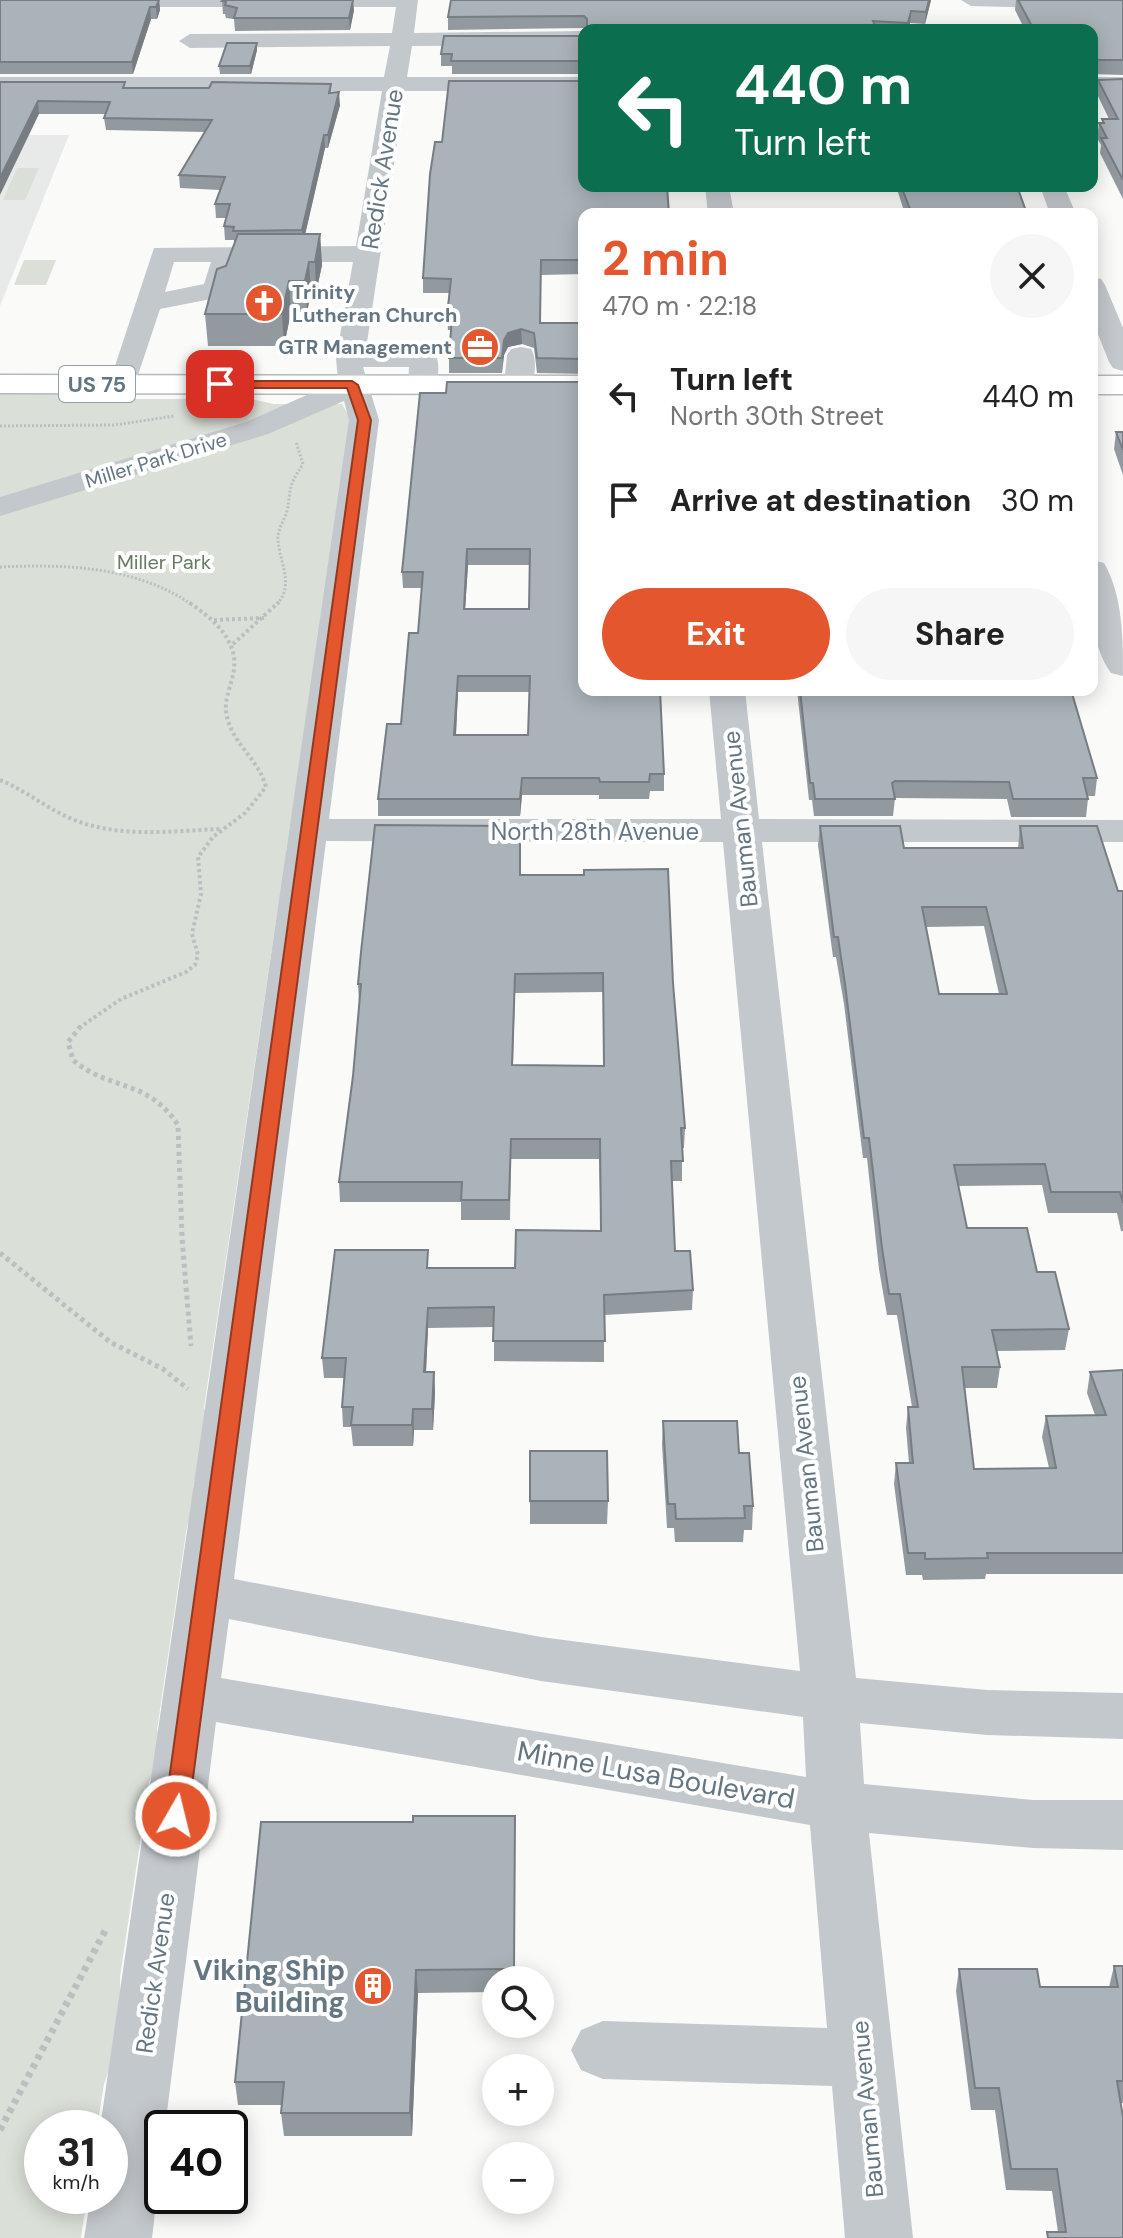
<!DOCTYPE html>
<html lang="en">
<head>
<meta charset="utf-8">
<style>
  :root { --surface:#fff; --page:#f6f6f6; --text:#222; --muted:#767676; --accent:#e4572e }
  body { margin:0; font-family:"DM Sans",sans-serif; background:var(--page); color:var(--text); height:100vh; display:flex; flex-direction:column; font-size:30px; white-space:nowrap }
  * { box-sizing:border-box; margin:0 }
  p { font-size:26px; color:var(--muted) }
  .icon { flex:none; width:44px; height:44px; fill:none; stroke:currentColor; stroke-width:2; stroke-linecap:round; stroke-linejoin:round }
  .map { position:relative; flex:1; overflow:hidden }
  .panel { position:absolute; left:578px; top:208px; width:520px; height:488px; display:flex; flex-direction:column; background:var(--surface); border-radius:16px; box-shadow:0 4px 20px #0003 }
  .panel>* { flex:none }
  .banner { position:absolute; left:578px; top:24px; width:520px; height:168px; border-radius:16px; box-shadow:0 4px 20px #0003; background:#0b6e4f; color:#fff; overflow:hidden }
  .controls { position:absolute; left:482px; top:1966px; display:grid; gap:16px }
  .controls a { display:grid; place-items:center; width:72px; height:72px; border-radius:50%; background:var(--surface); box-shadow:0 4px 20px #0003; font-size:40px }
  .speed { position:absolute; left:24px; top:2110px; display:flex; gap:16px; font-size:40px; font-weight:700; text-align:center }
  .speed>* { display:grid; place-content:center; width:104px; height:104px; border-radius:50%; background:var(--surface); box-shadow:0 4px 20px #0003; line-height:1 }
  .speed small { font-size:20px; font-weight:400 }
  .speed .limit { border:4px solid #111; border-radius:12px; background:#fff; color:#111 }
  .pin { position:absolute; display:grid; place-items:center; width:68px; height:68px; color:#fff; margin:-34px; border-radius:16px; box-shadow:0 4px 12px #0006 }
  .me { position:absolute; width:88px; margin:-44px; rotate:8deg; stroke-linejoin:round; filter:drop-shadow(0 0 6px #0008) }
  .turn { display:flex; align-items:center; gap:28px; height:168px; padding:0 24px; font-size:36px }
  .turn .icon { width:104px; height:104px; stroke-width:2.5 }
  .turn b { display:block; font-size:56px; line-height:68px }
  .round { display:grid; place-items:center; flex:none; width:84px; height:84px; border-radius:42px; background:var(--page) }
  .summary { display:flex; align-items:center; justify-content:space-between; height:136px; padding:0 24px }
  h1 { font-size:48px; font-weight:700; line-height:60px; color:var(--accent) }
  .primary-button { display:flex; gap:16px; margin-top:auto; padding:16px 24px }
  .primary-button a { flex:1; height:92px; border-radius:48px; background:var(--accent); color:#fff; font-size:32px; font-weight:700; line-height:92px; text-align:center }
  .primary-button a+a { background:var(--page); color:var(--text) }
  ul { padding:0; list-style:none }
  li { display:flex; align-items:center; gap:24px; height:104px; padding:0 24px }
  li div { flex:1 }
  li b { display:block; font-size:30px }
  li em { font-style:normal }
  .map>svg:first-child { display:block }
  .built { fill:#e8e9e9 }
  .green { fill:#dadfd7 }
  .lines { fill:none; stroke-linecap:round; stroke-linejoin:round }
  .highway-casing { stroke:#b4b9bd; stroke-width:3 }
  .path-far3 { stroke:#bbbfc2; stroke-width:3; stroke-dasharray:2 2; stroke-linecap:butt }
  .path-far2 { stroke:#bbbfc2; stroke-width:4; stroke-dasharray:3 3; stroke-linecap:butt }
  .path-far1 { stroke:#bbbfc2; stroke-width:5; stroke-dasharray:4 4; stroke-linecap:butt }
  .path { stroke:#bbbfc2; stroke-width:7; stroke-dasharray:5 5; stroke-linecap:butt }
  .minor { fill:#c3c8cc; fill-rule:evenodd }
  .highway { fill:#fff; fill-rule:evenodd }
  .wall { fill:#929a9f; fill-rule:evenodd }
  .shaded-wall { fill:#777d82 }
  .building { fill:#aab3b9; stroke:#777d82; stroke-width:2; fill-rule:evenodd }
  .route { fill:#e4572e; stroke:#94391e; stroke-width:2 }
  .labels { text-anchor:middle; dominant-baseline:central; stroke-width:8; stroke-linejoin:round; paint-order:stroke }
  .far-poi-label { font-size:20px; font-weight:bold; fill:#657683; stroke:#fff; text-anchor:start }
  .far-street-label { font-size:20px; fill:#657683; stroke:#fff }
  .far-park-label { font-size:20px; fill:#687a64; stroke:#fff }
  .shield { fill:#fff; stroke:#939fa8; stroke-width:2 }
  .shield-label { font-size:22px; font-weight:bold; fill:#657683 }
  .street-label { font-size:24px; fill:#657683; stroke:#fff }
  .near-street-label { font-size:28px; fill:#657683; stroke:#fff }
  .near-poi-label { font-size:28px; font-weight:bold; fill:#657683; stroke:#fff; text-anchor:end }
</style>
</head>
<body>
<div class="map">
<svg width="1123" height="2238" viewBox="0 0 1123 2238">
  <rect width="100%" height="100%" fill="#fafaf8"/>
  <path class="built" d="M0,135H69L0,306Z"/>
  <g class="green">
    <path d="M17,168H39L25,200H3Z"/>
    <path d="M24,260H56L46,285H14Z"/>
    <path d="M0,391H52L82,399H251L274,404H342L351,419L303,816L291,819L286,851L294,862L277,914L204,1408L209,1421L193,1487L197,1505L187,1526L157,1730C164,1749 160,1765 149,1782L120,1977L121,2035L104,2084L97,2128H42V2196H87L81,2238H0Z"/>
  </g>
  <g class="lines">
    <g class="highway-casing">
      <g id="highway">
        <path d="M0,375L584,376V394L0,393Z"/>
        <rect x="1092" y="376" width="31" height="18"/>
      </g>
    </g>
    <g class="path-far3">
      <path d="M0,426L115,425L174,416"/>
      <path d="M0,567C65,564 135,566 191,604"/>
      <path d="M277,604C296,584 277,558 278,536C279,527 285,519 287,511C292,485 287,489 303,464L296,442"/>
    </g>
    <g class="path-far2">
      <path d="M214,620L264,618"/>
      <path d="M233,644L279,602"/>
      <path d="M0,780C27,791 50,811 77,821C123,838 172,831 220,829"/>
      <path d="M79,1028L121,999L186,972L195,965L198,955L192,934L201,894L198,857L213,837L245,813L266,787C259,760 233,744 227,717C223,703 230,689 233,675C241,642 213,618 188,602"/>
    </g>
    <g class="path-far1">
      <path d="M81,1026L68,1042L73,1060C109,1091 147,1078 178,1125L182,1238L191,1346"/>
      <path d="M0,1253L110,1342L163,1369L188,1389"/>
    </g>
    <path class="path" d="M0,2130L106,1929"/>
    <g class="minor">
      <path d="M0,0H418L414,33L584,31V45L412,46L407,77H584V91H405L366,349L434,352C441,362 439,381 432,391L422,394L412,391L408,385L409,367H363L379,420L329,819H721L709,690H745L759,819L1123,820V842H762L856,1678L987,1690L1123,1693V1739L987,1735L860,1723L864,1784L1033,1800H1123V1850L1033,1848L869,1833L913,2238H845L832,2086L603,2079L581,2070L571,2050L581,2030L603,2021L827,2028L810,1825L216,1722L165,2128H162V2154L152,2238H84L91,2196H110V2128H100L349,420L344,401L268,434L0,516V497L246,422L338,381L336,358L353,262H238L226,296L160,309L133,390L123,393L113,390L109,384L154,248L356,246L382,91H0V77H384L390,46L190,48L179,41L190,34L392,33L396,7H0ZM174,262H211L204,284L165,292ZM326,841L723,842L800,1671L541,1637L234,1579ZM229,1619L541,1681L803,1717L806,1777L221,1678Z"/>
      <path d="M961,0H1123V10L971,6Z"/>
      <rect x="1092" y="77" width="31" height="14"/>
      <path d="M705,186H729L734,214H708Z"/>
      <path d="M1040,186H1064L1076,214H1050Z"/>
      <path d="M1092,277L1101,279L1105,285L1123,328V371L1113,368L1109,362L1092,319Z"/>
      <path d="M521,347L531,349C538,359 535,381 528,391L518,394L508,391L504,385L507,355L511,349Z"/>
      <path d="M1092,560L1104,563C1123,596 1123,638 1123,676L1111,673C1088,641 1092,598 1092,560Z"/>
    </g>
    <use href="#highway" class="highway"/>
  </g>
  <g class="wall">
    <path d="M0,0H159L160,10L157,19H151L133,74H0Z"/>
    <path d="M451,0H931L925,24L910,23L908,30H586L584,28L448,30V17Z"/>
    <path d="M1016,0H1123V75L1092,74V30H1025L1015,10Z"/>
    <path d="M222,1L354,10L350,30L235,31L234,19L226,18L225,14H223Z"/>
    <path d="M584,36V74H452V66H441V54Z"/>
    <path d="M257,43V50L251,74H220L219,66Z"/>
    <path d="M1123,79V199L1100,153L1101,145L1097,138L1099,123H1102V119H1109L1097,94L1098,80Z"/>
    <path d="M0,82L126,88H209L331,84V93L340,105L328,148H325L305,234H320L322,265L316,293H311L307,312H291L284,346H208L205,314L226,266L234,244V240H225L224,226L227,218H216L215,204L220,190L180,188L179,175L205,132L106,130L104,118L105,114H39Z"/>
    <path d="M442,142L584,214V274L541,275V323H584V374L537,373L534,348L522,344L508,347L504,355L502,373H449V358L451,330H448L447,316L450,293H423V278Z"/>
    <rect x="759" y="186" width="46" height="5"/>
    <path d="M896,186H1017L1027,214H905Z"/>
    <path d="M446,393L664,774V791H650L649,799H599V795H522L520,816H378V799L401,724L418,633L422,588H403L402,572ZM468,565H530L529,609H465ZM458,692H529L528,735H456Z"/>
    <path d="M1116,432H1123V475L1114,449Z"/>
    <path d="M797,690H1071L1097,778L1095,796H1087L1088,799L1086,817H1011L1007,799L895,798L893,816H814L812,800H809Z"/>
    <path d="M820,826L904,848H1018L1020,826L1118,891H1123V1231H1121L1117,1213H1048L1042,1185L959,1186L967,1228L1037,1272L1069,1329L1065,1350L996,1351L1000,1367L997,1388H965L974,1469L1049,1468L1042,1437L1046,1416L1095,1415L1087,1393L1090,1372L1123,1370V1574H986L985,1579L923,1580L922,1575H906L894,1484L896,1463H909L906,1428L908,1407H912L897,1315H887L879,1269L867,1158H863L844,1004L836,957H833L818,845ZM984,926L999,994H939L926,927Z"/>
    <path d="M521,875L673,983L685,1128L684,1148H682V1181H672L675,1251L693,1290L692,1310L604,1315V1362L494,1361V1327L428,1328L426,1372H434L435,1393L433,1430H414L413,1446H353L351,1427H343L342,1407L344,1378H324L322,1358L429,1268H515L601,1231L599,1159H511L510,1220H461V1202H340L339,1182L353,1076L359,1003L358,984ZM603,992V1066L513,1065L515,993Z"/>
    <path d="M663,1421L739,1453L753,1506L752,1530H744L743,1542H675L674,1528H667L662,1444Z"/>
    <path d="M530,1451L608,1501L607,1524H530Z"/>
    <path d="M515,1816V1980H496V1992L418,1993L412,2136H284L281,2113L282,2105H238L235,2082L413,1822Z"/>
    <path d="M1114,1966H1123V2103H1120L1123,2238L1058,2232L1052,2191L1006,2190L995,2110H971L956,1991L959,1969L1040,1987H1109Z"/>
  </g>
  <g class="shaded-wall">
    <path d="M159,0L160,10L157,19L156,7Z"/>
    <path d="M353,0L354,10L350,30L349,18Z"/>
    <path d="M929,0H931L925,24L926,12Z"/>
    <path d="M150,7L151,19L133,74L132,62Z"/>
    <path d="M911,11L910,23L908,30H907Z"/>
    <path d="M257,43V50L251,74L250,66Z"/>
    <path d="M339,92L340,105L328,148V135Z"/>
    <path d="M38,101L39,114L0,195V178Z"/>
    <path d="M324,135L325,148L303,244L302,230Z"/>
    <path d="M320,234L322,265L316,293L315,262Z"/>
    <path d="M309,262L311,293L307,312L305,281Z"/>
    <path d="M289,281L291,312L284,346L282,314Z"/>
    <path d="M521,329L522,344L508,347L504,355L502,373L504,340L508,333Z"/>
    <path d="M467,549L468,565L464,625V609Z"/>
    <path d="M458,676V692L455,752L454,735Z"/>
    <path d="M522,778V795L520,816V799Z"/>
    <path d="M428,1308V1328L425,1392L424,1372Z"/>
    <path d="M434,1372L435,1393L433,1430L432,1409Z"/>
    <path d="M413,1409L414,1430L413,1446L412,1425Z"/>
    <path d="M416,1970L418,1993L412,2136L410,2113Z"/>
  </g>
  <g class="building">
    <path d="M0,0H159L156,7H150L132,62H0Z"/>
    <path d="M223,0H353L349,18H234L237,8L225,5L226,1H222Z"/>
    <path d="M451,0H929L926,12L911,11L908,23L873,21L877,30H587V19L584,16L448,17Z"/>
    <path d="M1018,0H1123V60H1094L1092,62V30H1034Z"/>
    <path d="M444,36H584V61H451L452,54H441Z"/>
    <path d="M227,43H257L250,66H219Z"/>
    <path d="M1123,79V180L1101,138H1107L1099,123H1104L1102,119H1118L1098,80Z"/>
    <path d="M449,81H584V186H667L669,214H584V260H541L540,323H584V359L537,358L534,333L521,329L508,333L504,340L502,358H449L452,316H447L451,279L423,278L430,174L435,142H442Z"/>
    <path d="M0,82H125L123,88H209L212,82L331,84L329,93L339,92L328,135H324L302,230L233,231L234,227L224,226L230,204H215L225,177L179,175L212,120L104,118L110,102L38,101L0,178Z"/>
    <path d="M901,186H1017L1027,214H912Z"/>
    <path d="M238,234H320L315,262H309L305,281H289L282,314H205L217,269L226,266Z"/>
    <path d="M447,382H584V690H660L664,774H650L649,782H600L599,778H522L520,799H378L387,724H401L409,633H418L423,572H402L420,393H446ZM467,549H530L529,609H464ZM458,676H530L528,735H454Z"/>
    <path d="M1116,432H1123V450Z"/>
    <path d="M800,690H1071L1097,778H1083L1088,799H1013L1009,782L895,781L892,783L895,799H815L813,783H810Z"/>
    <path d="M375,825L520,826V875H584V870L668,869L673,983L685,1128H681L683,1161H671L675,1251H690L693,1290L604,1295L605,1341H493L494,1307L428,1308L424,1372H434L432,1409H413L412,1425H351L353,1407H342L346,1358H322L335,1250H428L427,1268H515L516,1230L601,1231L600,1139H511L509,1200H461L462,1182H339L353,1076L361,984H358L361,952ZM603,973L604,1066L512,1065L515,974Z"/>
    <path d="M820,826H900L904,848H1023L1020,826H1097L1118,891H1123V1203L1120,1192H1051L1045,1164L954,1165L967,1228H1027L1037,1272H1055L1069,1329L992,1330L1000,1367H962L974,1469L1056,1468L1046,1416L1106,1415L1090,1372L1123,1370V1553H987L988,1558L925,1559V1553H908L896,1463H913L908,1407H918L900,1294H889L882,1248L869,1138H864L845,984L838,937H834ZM922,907H986L1007,994H939Z"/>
    <path d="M663,1421H737L739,1453H749L753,1506H744L745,1518L676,1519L675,1504H668Z"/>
    <path d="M530,1451H607L608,1501H530Z"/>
    <path d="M413,1816H515L514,1969L416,1970L410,2113H281L284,2082H235L261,1822H413Z"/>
    <path d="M1114,1966H1123V2081H1117L1123,2117V2238H1048L1047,2232H1066L1057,2169H1011L999,2088H975L959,1969H1037L1040,1987H1118Z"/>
  </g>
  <path class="route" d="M216,381H352L358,385L371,420L188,1816L185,1824L176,1826L168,1824L164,1816L358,420L347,388H220L216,387Z"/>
  <defs>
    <g id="church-disc" transform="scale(2)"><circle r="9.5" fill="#e4572e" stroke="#fff"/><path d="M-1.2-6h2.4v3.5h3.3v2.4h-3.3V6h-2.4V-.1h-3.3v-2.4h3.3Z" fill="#fff"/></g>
    <g id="office-disc" transform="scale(2)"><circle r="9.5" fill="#e4572e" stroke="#fff"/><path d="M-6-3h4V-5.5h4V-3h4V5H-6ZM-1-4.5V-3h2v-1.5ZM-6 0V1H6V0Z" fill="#fff"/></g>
    <g id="building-disc" transform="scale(2)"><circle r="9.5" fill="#e4572e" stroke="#fff"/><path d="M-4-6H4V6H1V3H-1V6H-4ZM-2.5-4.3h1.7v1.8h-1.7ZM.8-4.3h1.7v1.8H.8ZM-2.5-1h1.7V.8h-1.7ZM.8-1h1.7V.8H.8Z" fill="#fff"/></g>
  </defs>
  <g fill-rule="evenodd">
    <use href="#church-disc" x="264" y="303"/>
    <use href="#office-disc" x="480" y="347"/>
    <use href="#building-disc" x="373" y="1986"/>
  </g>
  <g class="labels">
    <g class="far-poi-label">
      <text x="292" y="292">Trinity<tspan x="292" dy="23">Lutheran Church</tspan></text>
      <text x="452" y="347" text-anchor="end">GTR Management</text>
    </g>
    <g class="far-street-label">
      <text transform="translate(156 460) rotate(-17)">Miller Park Drive</text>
    </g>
    <g class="far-park-label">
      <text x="164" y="562">Miller Park</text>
    </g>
    <rect class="shield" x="59" y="366" width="76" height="36" rx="6"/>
    <g class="shield-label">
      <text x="97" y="384">US 75</text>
    </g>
    <g class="street-label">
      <text transform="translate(382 169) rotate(-81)">Redick Avenue</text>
      <text transform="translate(740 819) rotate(-96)">Bauman Avenue</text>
      <text x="595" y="831">North 28th Avenue</text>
      <text transform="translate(806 1464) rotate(-96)">Bauman Avenue</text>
      <text transform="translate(155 1973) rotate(-82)">Redick Avenue</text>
      <text transform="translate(867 2109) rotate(-95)">Bauman Avenue</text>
    </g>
    <g class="near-street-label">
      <text transform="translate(656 1775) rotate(10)">Minne Lusa Boulevard</text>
    </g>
    <g class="near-poi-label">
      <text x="345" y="1970">Viking Ship<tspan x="345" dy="32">Building</tspan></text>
    </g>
  </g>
</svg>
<div class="controls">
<a><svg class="icon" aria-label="search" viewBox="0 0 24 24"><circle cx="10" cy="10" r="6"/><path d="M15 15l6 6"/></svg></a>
<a>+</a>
<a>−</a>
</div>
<div class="speed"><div>31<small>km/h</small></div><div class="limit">40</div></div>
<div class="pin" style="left:220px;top:384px;background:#d93025"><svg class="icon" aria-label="arrive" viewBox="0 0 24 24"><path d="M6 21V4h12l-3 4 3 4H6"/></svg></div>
<svg class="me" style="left:176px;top:1816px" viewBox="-20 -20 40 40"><circle r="17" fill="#e4572e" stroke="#fff" stroke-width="3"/><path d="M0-11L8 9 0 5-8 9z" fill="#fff"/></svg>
<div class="banner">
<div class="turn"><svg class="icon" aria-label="left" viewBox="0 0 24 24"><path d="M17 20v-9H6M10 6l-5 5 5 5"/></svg><div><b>440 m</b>Turn left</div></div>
</div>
<section class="panel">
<div class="summary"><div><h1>2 min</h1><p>470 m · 22:18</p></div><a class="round"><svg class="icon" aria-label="close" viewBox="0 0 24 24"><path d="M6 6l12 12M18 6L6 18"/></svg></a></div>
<ul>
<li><svg class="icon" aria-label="left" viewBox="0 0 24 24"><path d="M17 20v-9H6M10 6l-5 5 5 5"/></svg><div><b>Turn left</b><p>North 30th Street</p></div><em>440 m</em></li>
<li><svg class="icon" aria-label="arrive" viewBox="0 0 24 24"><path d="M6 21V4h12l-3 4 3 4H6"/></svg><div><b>Arrive at destination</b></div><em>30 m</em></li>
</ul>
<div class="primary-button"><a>Exit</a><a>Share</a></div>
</section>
</div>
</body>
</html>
